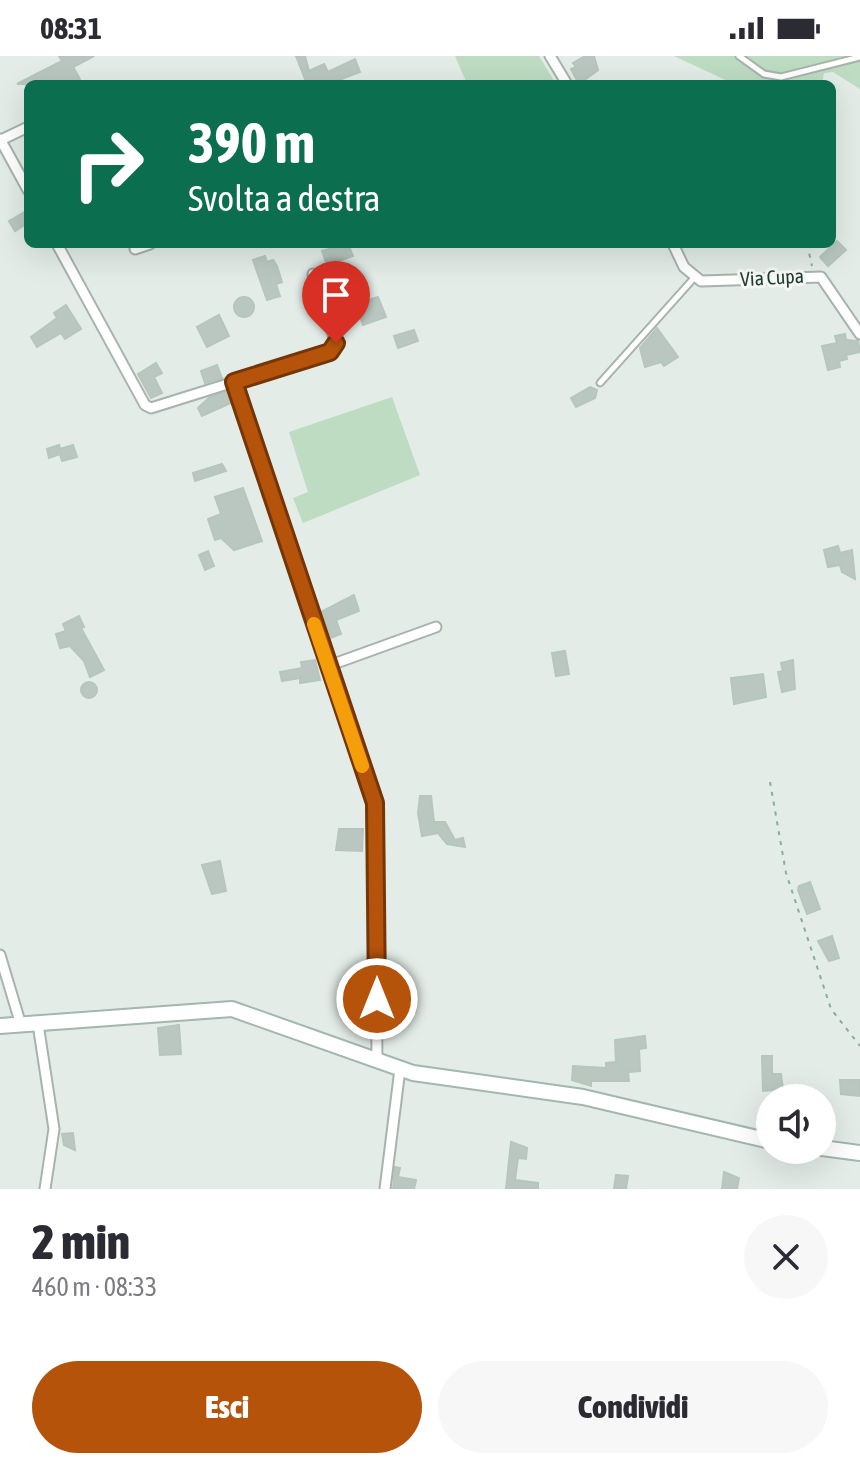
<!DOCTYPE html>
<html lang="it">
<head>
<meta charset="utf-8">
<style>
  :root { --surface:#fff; --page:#f7f7f7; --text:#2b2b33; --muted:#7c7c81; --accent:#b45309 }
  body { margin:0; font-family:"Asap Condensed",sans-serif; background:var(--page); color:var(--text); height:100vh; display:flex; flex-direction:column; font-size:30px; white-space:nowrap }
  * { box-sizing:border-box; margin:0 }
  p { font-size:26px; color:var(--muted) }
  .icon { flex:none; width:44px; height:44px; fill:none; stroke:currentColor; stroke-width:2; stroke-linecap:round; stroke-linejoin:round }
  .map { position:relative; height:1133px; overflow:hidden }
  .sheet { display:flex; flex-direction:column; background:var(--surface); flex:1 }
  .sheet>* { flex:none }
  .banner { position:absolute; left:24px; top:24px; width:812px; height:168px; border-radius:12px; box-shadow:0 8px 32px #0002; background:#0b6e4f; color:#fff; overflow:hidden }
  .tools { position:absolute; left:756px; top:1028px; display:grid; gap:16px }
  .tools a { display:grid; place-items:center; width:80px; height:80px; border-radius:50%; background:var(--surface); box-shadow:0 8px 32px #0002; font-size:40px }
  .pin { position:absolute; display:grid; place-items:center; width:68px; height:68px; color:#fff; margin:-82px -34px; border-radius:50% 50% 50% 0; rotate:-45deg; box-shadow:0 0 8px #0007 }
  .pin .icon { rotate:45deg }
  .me { position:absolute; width:88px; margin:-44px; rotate:0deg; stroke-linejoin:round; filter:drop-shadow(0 0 6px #0008) }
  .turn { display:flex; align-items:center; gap:28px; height:168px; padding:0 32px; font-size:36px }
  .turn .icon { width:104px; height:104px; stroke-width:2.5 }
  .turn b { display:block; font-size:56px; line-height:68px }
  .round { display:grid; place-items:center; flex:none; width:84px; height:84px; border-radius:42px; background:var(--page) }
  .head { display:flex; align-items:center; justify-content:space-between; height:136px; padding:0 32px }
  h1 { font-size:48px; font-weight:800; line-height:60px }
  .button { display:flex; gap:16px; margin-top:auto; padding:16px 32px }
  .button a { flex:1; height:92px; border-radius:48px; background:var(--accent); color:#fff; font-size:32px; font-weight:800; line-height:92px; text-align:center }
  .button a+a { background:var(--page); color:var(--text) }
  .status { display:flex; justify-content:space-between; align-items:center; height:56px; padding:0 40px; background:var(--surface); direction:ltr }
  .status svg { height:22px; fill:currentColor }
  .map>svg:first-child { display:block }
  .green { fill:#bddcc2 }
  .building { fill:#b9c7c0; stroke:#b6c6bd; stroke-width:2 }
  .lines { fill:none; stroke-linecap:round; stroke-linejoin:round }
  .lane-casing { stroke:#a6b4ad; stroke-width:9 }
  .street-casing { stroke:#a6b4ad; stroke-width:13 }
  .secondary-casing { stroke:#a2b7ad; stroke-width:18 }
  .path { stroke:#85ae9c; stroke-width:2; stroke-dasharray:4 6; stroke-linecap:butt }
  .lane { stroke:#fff; stroke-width:5 }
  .street { stroke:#fff; stroke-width:9 }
  .secondary { stroke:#fff; stroke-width:14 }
  .route-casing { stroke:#753606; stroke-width:20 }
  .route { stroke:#b45309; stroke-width:14 }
  .slow { stroke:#f59e0b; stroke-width:14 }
  .labels { text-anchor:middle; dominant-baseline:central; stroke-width:6; stroke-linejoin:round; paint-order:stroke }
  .street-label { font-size:20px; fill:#243d33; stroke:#f4f9f6 }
</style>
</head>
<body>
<div class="status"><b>08:31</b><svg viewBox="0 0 49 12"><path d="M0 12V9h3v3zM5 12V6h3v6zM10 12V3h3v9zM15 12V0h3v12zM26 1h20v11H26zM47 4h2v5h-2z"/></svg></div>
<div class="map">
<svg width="860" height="1133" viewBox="0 0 860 1133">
  <rect width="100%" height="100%" fill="#e3ece7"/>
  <g class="green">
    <path d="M455,0H539L556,28H467Z"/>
    <path d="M674,0H860V33L833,16L824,17L822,28H734Z"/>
    <path d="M392,341L420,419L303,467L293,442L308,436L289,376Z"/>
  </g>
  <g class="building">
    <path d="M59,0H94L73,11L80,23L71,28H17L62,5Z"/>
    <path d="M296,0H305L309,15L324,8L328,16L355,3L360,16L329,28H307Z"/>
    <path d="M585,0H594L598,14L579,28L571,13L576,11L573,7Z"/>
    <path d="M28,154V167L15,175L9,165Z"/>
    <path d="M837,185L846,194L828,210L820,201Z"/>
    <path d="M348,188L353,200L327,209L322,195Z"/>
    <path d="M265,200L267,206L273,204L277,210L282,226L276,228L280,240L267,244L253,204Z"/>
    <path d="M378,241L386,261L363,269L356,248Z"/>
    <circle cx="244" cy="251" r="10"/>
    <path d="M66,249L81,273L65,283L61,277L37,291L31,281L57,262L54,257Z"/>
    <path d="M219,259L229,280L207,291L197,271Z"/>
    <path d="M657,272L678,301L664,310L661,306L645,311L640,292Z"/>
    <path d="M414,274L418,285L398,292L394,280Z"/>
    <path d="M845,278L846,284L858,285L860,296L846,299L847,303L839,305L840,311L828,314L822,290L837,287L835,280Z"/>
    <path d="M156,307L162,317L154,321L162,337L151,342L138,318Z"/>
    <path d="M217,309L222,322L205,327L201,315Z"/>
    <path d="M590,331L597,334L595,342L576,351L571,342Z"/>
    <path d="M227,336L233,346L202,360L198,352L210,341Z"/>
    <path d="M59,389L60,393L73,389L77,401L62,405L60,398L49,402L47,393Z"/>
    <path d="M222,408L226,415L195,425L193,417Z"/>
    <path d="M243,432L262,485L234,494L221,482L215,484L208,463L221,458L215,441Z"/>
    <path d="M838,490L840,497L852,494L855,523L842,516L840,509L828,511L824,494Z"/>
    <path d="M208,495L214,510L205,514L199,499Z"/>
    <path d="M354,539L359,555L336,564L341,578L328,583L319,557Z"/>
    <path d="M79,560L84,571L81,572L104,614L90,621L84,605L70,590L60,592L56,578L66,575L63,568Z"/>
    <path d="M565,595L569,618L556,620L552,597Z"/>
    <path d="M315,604L320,624L300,627V622L282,625L280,616L302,612L301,606Z"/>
    <path d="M793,604L795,633L782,636L778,616L783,615L781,607Z"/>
    <path d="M763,618L766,641L734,648L731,622Z"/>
    <circle cx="89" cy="634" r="8"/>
    <path d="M420,740H431L434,766H445L455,784L463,782L465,791L447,788L438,777L422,780L418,757Z"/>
    <path d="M339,773H363L362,795L336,794Z"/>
    <path d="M220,805L226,835L212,838L202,809Z"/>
    <path d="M810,826L820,853L807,858L798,834L799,830Z"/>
    <path d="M832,880L839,902L829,905L818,885Z"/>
    <path d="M179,969L181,998L160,999L158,972Z"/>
    <path d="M645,980L646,992L639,993L640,1015L628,1016L629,1025H591V1030L572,1024L573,1010L606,1012V1007L616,1006L615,984Z"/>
    <path d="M762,1000H772V1018H781L783,1033L763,1035Z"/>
    <path d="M840,1024H860V1040L841,1038Z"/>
    <path d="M73,1077L75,1094L64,1089L62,1078Z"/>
    <path d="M511,1086L527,1092L526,1103L518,1102L515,1124L538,1127V1133H506Z"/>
    <path d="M395,1111L400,1112L398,1121L416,1124L414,1133H393Z"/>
    <path d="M724,1116L739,1122L737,1133H722Z"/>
    <path d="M616,1119L628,1120L626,1133H614Z"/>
  </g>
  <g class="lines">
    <g class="lane-casing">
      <g id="lane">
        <path d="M739,0L764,18L781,21L860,1"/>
        <path d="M600,327L694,222"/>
      </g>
    </g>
    <g class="street-casing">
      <g id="street">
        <path d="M550,0L567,28"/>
        <path d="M0,83L28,134"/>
        <path d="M1,84L28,71"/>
        <path d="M57,188L145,349L151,352L330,296L336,287L313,218"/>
        <path d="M673,188L684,211L701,225L821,221L860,278"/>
        <path d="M135,193L150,188"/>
        <path d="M234,326L375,747L377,1006"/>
        <path d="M328,610L436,571"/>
        <path d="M0,899L21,969"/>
        <path d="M38,968L54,1073L45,1133"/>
        <path d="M385,1133L400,1013"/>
      </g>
    </g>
    <g class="secondary-casing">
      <g id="secondary">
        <path d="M0,970L232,953L413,1017L583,1041L770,1085"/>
        <path d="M822,1092L860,1097"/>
      </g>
    </g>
    <g class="path">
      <path d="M807,188L812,210"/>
      <path d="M770,726L786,817L831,953L860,990"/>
    </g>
    <use href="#lane" class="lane"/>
    <use href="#street" class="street"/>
    <use href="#secondary" class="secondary"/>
  </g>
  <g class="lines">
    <g class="route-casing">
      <path id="route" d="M336,287L330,296L234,326L375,747L377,943"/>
    </g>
    <use href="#route" class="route"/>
    <path class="slow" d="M314,568L362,710"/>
  </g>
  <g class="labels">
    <g class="street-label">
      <text transform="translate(772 221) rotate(-3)">Via Cupa</text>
    </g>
  </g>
</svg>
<div class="tools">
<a><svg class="icon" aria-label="sound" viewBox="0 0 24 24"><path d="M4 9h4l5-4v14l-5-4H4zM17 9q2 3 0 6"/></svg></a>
</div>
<div class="pin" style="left:336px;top:287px;background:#d93025"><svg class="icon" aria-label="arrive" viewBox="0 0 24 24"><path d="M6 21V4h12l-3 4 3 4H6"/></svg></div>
<svg class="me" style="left:377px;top:943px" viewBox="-20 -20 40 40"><circle r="17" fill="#b45309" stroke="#fff" stroke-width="3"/><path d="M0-11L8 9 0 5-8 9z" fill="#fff"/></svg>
<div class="banner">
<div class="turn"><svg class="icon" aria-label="right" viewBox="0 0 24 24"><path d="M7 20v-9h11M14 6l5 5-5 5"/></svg><div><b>390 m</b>Svolta a destra</div></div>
</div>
</div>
<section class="sheet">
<div class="head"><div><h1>2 min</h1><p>460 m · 08:33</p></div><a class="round"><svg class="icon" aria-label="close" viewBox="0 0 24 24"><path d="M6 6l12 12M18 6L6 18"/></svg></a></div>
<div class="button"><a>Esci</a><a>Condividi</a></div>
</section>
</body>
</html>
